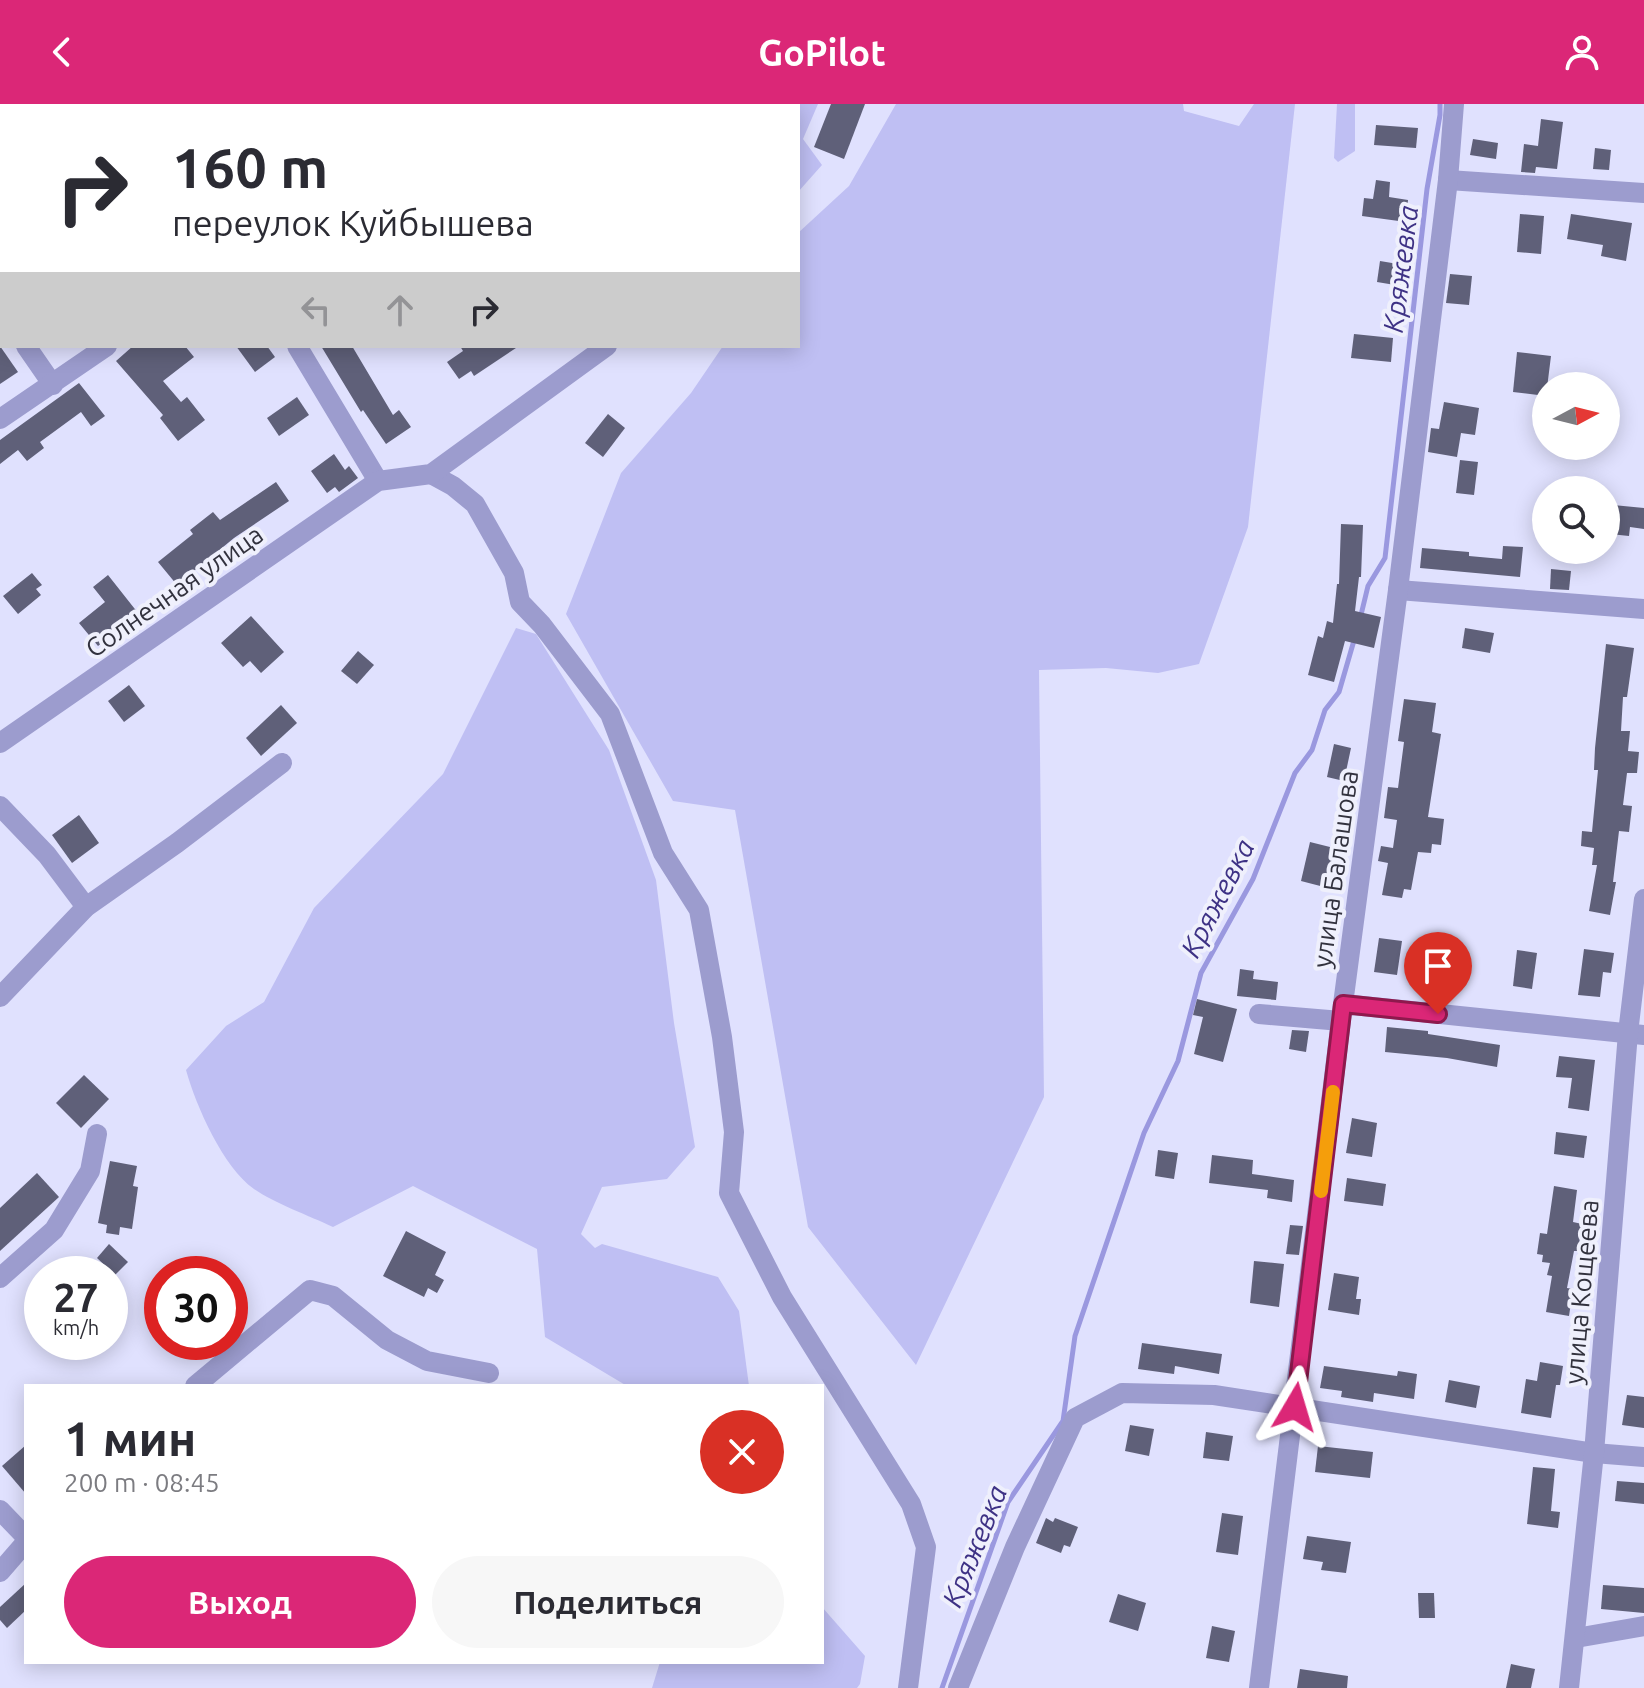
<!DOCTYPE html>
<html lang="ru">
<head>
<meta charset="utf-8">
<style>
  :root { --surface:#fff; --page:#f7f7f7; --text:#2b2b33; --muted:#7c7c81; --accent:#db2777 }
  body { margin:0; font-family:Ubuntu,sans-serif; background:var(--page); color:var(--text); height:100vh; display:flex; flex-direction:column; font-size:30px; white-space:nowrap }
  * { box-sizing:border-box; margin:0 }
  p { font-size:26px; color:var(--muted) }
  .icon { flex:none; width:44px; height:44px; fill:none; stroke:currentColor; stroke-width:2; stroke-linecap:round; stroke-linejoin:round }
  .map { position:relative; flex:1; overflow:hidden }
  .panel { position:absolute; left:24px; top:1280px; width:800px; height:280px; display:flex; flex-direction:column; background:var(--surface); border-radius:0px; box-shadow:0 4px 20px #0003 }
  .panel>* { flex:none }
  .top-card { position:absolute; left:0px; top:0px; width:800px; height:244px; box-shadow:0 4px 20px #0003; background:#fff; color:var(--text); overflow:hidden }
  .needle { width:52px; rotate:83deg }
  .fabs { position:absolute; left:1532px; top:268px; display:grid; gap:16px }
  .fabs a { display:grid; place-items:center; width:88px; height:88px; border-radius:50%; background:var(--surface); box-shadow:0 4px 20px #0003; font-size:40px }
  .speed { position:absolute; left:24px; top:1152px; display:flex; gap:16px; font-size:40px; font-weight:700; text-align:center }
  .speed>* { display:grid; place-content:center; width:104px; height:104px; border-radius:50%; background:var(--surface); box-shadow:0 4px 20px #0003; line-height:1 }
  .speed small { font-size:20px; font-weight:400 }
  .speed .limit { border:12px solid #d22; background:#fff; color:#111 }
  .pin { position:absolute; display:grid; place-items:center; width:68px; height:68px; color:#fff; margin:-82px -34px; border-radius:50% 50% 50% 0; rotate:-45deg; box-shadow:0 0 8px #0007 }
  .pin .icon { rotate:45deg }
  .me { position:absolute; width:88px; margin:-44px; rotate:7deg; stroke-linejoin:round; filter:drop-shadow(0 0 6px #0008) }
  .turn { display:flex; align-items:center; gap:28px; height:168px; padding:0 40px; font-size:36px }
  .turn .icon { width:104px; height:104px; stroke-width:2.5 }
  .turn b { display:block; font-size:56px; line-height:68px }
  .lanes { display:flex; align-items:center; height:76px; padding:0 40px; background:#0003; justify-content:center; gap:40px; direction:ltr }
  .lanes .off { opacity:.35 }
  .round { display:grid; place-items:center; flex:none; width:84px; height:84px; border-radius:42px; background:var(--page) }
  .head { display:flex; align-items:center; justify-content:space-between; height:136px; padding:0 40px }
  h1 { font-size:48px; font-weight:700; line-height:60px }
  .cta { display:flex; gap:16px; margin-top:auto; padding:16px 40px }
  .cta a { flex:1; height:92px; border-radius:48px; background:var(--accent); color:#fff; font-size:32px; font-weight:700; line-height:92px; text-align:center }
  .cta a+a { background:var(--page); color:var(--text) }
  header { display:flex; justify-content:space-between; align-items:center; height:104px; padding:0 40px; background:var(--accent); color:#fff; font-size:36px; font-weight:700 }
  .map>svg:first-child { display:block }
  .green { fill:#bfbff3 }
  .lines { fill:none; stroke-linecap:round; stroke-linejoin:round }
  .stream { stroke:#9a98df; stroke-width:5 }
  .building { fill:#5f6079 }
  .minor { stroke:#9c9cce; stroke-width:20 }
  .route-casing { stroke:#8e194d; stroke-width:20 }
  .route { stroke:#db2777; stroke-width:14 }
  .slow { stroke:#f59e0b; stroke-width:14 }
  .labels { text-anchor:middle; dominant-baseline:central; stroke-width:8; stroke-linejoin:round; paint-order:stroke }
  .street-label { font-size:26px; fill:#32323e; stroke:#eff0fc }
  .water-label { font-size:28px; font-style:italic; fill:#3e3285; stroke:#eff0fc }
</style>
</head>
<body>
<header><svg class="icon" aria-label="back" viewBox="0 0 24 24"><path d="M15 5l-7 7 7 7"/></svg>GoPilot<svg class="icon" aria-label="person" viewBox="0 0 24 24"><circle cx="12" cy="8" r="4"/><path d="M4 21q1-7 8-7t8 7"/></svg></header>
<div class="map">
<svg width="1644" height="1584" viewBox="0 0 1644 1584">
  <rect width="100%" height="100%" fill="#e0e1fe"/>
  <g class="green">
    <path d="M727,0H818L803,35L822,61L798,88V2H727Z"/>
    <path d="M896,0H1183L1184,7L1239,22L1254,0H1295L1248,423L1199,560L1158,569L1106,564L1039,566L1044,993L916,1261L808,1123L735,706L673,697L566,510L621,369L691,289L723,242H798V129L849,82Z"/>
    <path d="M1337,0H1355V47L1338,58L1334,54Z"/>
    <path d="M516,524L536,530L609,646L656,776L674,919L695,1043L667,1075L602,1083L581,1130L595,1144L602,1140L718,1173L739,1207L749,1282H627L545,1233L537,1145L413,1082L333,1123C310,1112 274,1099 254,1085C223,1063 196,1002 186,966L226,922L264,898L314,804L443,670Z"/>
    <path d="M822,1503L865,1552L860,1580L857,1584H652L660,1558H822Z"/>
  </g>
  <g class="lines">
    <g class="stream">
      <path d="M1360,515L1368,482L1385,454L1427,85L1440,11V0"/>
      <path d="M942,1584L1008,1398L1063,1317L1075,1232L1144,1029L1178,957L1201,869L1253,775L1295,669L1312,646L1325,606L1339,588L1355,533"/>
    </g>
  </g>
  <g class="building">
    <path d="M831,0H865L844,55L814,43Z"/>
    <path d="M1541,15L1563,18L1557,65L1536,63L1535,69L1521,68L1524,40L1538,42Z"/>
    <path d="M1376,21L1418,24L1416,44L1374,41Z"/>
    <path d="M1473,35L1498,39L1496,55L1470,51Z"/>
    <path d="M1595,44L1611,46L1609,66L1593,65Z"/>
    <path d="M1376,76L1390,78L1389,93L1408,96L1406,118L1362,112L1364,94L1373,95Z"/>
    <path d="M1520,110L1544,112L1541,150L1517,148Z"/>
    <path d="M1571,110L1632,119L1626,157L1601,152L1603,141L1567,135Z"/>
    <path d="M1380,157L1404,161L1401,182L1377,178Z"/>
    <path d="M1450,170L1472,172L1469,201L1446,199Z"/>
    <path d="M1354,230L1393,234L1391,258L1351,254Z"/>
    <path d="M0,242L18,268L0,280Z"/>
    <path d="M133,242H185L194,253L163,277L181,298L187,293L205,316L178,337L160,314L163,311L116,257Z"/>
    <path d="M236,242H267L275,253L255,268Z"/>
    <path d="M321,242H352L393,311L399,306L411,323L386,340L363,306L361,308Z"/>
    <path d="M460,242H519L474,272L471,267L459,275L447,258L463,247Z"/>
    <path d="M1517,248L1551,252L1546,292L1513,288Z"/>
    <path d="M79,279L105,312L91,322L81,308L40,338L44,344L27,357L18,346L0,360V336Z"/>
    <path d="M297,293L309,311L279,332L267,314Z"/>
    <path d="M1444,298L1479,304L1475,331L1461,329L1457,353L1428,348L1431,324L1439,325Z"/>
    <path d="M608,310L625,324L603,353L585,339Z"/>
    <path d="M334,350L345,366L349,362L358,374L339,388L335,383L327,389L311,367Z"/>
    <path d="M1460,356L1478,358L1474,391L1456,389Z"/>
    <path d="M276,378L289,397L234,434L177,481L158,458L193,430L190,426L213,408L220,416Z"/>
    <path d="M1613,401L1644,404V425L1630,423L1629,432L1610,430Z"/>
    <path d="M1341,420L1363,421L1361,473H1359L1355,507L1381,513L1374,544L1345,537L1334,578L1308,571L1318,532L1323,534L1327,517L1333,519L1337,480H1339Z"/>
    <path d="M1503,442L1523,443L1520,473L1420,464L1422,444L1469,448V452L1502,455Z"/>
    <path d="M1551,465L1571,467L1569,486L1550,485Z"/>
    <path d="M32,469L42,481L36,485L41,491L18,510L3,492Z"/>
    <path d="M108,471L138,509L98,542L79,519L105,498L93,483Z"/>
    <path d="M251,512L284,548L261,569L250,557L243,563L221,539Z"/>
    <path d="M1465,524L1494,529L1490,549L1462,544Z"/>
    <path d="M1606,540L1634,544L1627,593H1623L1621,627H1630L1628,647L1639,648L1637,669H1627L1623,701L1632,702L1629,728L1619,727L1613,778H1616L1610,811L1589,807L1597,761H1592L1594,744L1581,742L1582,727L1592,728L1598,666H1594L1595,644Z"/>
    <path d="M358,547L374,561L357,580L341,567Z"/>
    <path d="M129,581L145,602L124,618L108,597Z"/>
    <path d="M1404,595L1436,599L1432,628L1441,630L1428,713L1444,715L1441,741L1432,740L1431,749L1418,748L1411,786L1404,785L1402,794L1382,791L1388,759L1378,757L1381,742L1393,744L1397,716L1384,714L1388,683L1398,684L1404,638L1398,637Z"/>
    <path d="M281,601L297,619L261,652L246,634Z"/>
    <path d="M1334,640L1351,644L1344,677L1327,673Z"/>
    <path d="M79,711L99,739L72,759L52,731Z"/>
    <path d="M1310,738L1338,745L1328,784L1301,777Z"/>
    <path d="M1379,834L1402,837L1397,871L1374,868Z"/>
    <path d="M1584,845L1614,849L1611,869L1603,868L1600,893L1578,891Z"/>
    <path d="M1517,846L1537,849L1532,885L1513,882Z"/>
    <path d="M1240,865L1254,867L1253,875L1278,878L1276,896L1237,892Z"/>
    <path d="M1197,895L1237,905L1223,958L1194,950L1203,913L1193,911Z"/>
    <path d="M1387,923L1428,927V930L1500,941L1497,963L1447,954L1385,948Z"/>
    <path d="M1292,926L1309,927L1306,948L1289,945Z"/>
    <path d="M1559,952L1595,956L1589,1007L1568,1004L1572,974L1556,973Z"/>
    <path d="M84,971L109,995L81,1024L56,999Z"/>
    <path d="M1352,1014L1377,1019L1372,1053L1346,1049Z"/>
    <path d="M1556,1028L1587,1032L1584,1054L1554,1050Z"/>
    <path d="M1158,1046L1178,1049L1174,1075L1155,1072Z"/>
    <path d="M1212,1051L1253,1056L1252,1070L1294,1076L1292,1098L1267,1094L1268,1086L1209,1079Z"/>
    <path d="M110,1057L137,1062L133,1082L138,1083L132,1125L120,1123L119,1131L106,1129L107,1121L98,1119Z"/>
    <path d="M37,1069L59,1093L0,1147V1104Z"/>
    <path d="M1347,1074L1386,1080L1383,1102L1344,1097Z"/>
    <path d="M1554,1082L1577,1086L1573,1118L1582,1120L1578,1147H1574L1567,1184L1573,1185L1569,1212L1546,1208L1552,1172L1547,1171L1550,1159L1542,1158L1543,1151L1537,1150L1540,1129L1547,1130Z"/>
    <path d="M1290,1121L1303,1122L1299,1151L1286,1150Z"/>
    <path d="M406,1127L446,1148L435,1171L444,1176L437,1189L428,1184L424,1193L383,1172Z"/>
    <path d="M109,1140L128,1158L115,1171L97,1154Z"/>
    <path d="M1254,1157L1284,1160L1279,1203L1250,1199Z"/>
    <path d="M1334,1169L1359,1173L1356,1195H1361L1359,1211L1328,1206Z"/>
    <path d="M1142,1239L1222,1250L1219,1270L1175,1262L1174,1270L1138,1265Z"/>
    <path d="M1540,1258L1563,1262L1560,1281H1556L1551,1314L1521,1309L1526,1275L1537,1277Z"/>
    <path d="M1324,1262L1397,1272L1398,1267L1417,1270L1414,1295L1374,1289L1373,1298L1341,1293L1342,1287L1320,1284Z"/>
    <path d="M1449,1276L1480,1282L1476,1304L1445,1298Z"/>
    <path d="M1627,1291L1644,1293V1324L1622,1321Z"/>
    <path d="M1130,1321L1154,1325L1149,1352L1125,1347Z"/>
    <path d="M1206,1328L1233,1332L1229,1357L1203,1354Z"/>
    <path d="M26,1341V1390L2,1362Z"/>
    <path d="M1318,1342L1373,1348L1370,1374L1315,1368Z"/>
    <path d="M1533,1363L1555,1365L1551,1407L1560,1408L1558,1424L1527,1420Z"/>
    <path d="M1617,1377L1644,1379V1400L1615,1397Z"/>
    <path d="M1222,1409L1243,1412L1238,1451L1216,1448Z"/>
    <path d="M1046,1414L1053,1418L1055,1414L1078,1423L1070,1443L1064,1441L1061,1449L1036,1439Z"/>
    <path d="M1307,1432L1351,1438L1346,1469L1321,1466L1323,1458L1303,1455Z"/>
    <path d="M26,1479V1506L7,1524L0,1516V1503Z"/>
    <path d="M1603,1481L1644,1484V1509L1601,1505Z"/>
    <path d="M1418,1489H1434L1435,1514H1419Z"/>
    <path d="M1118,1490L1146,1499L1138,1527L1109,1518Z"/>
    <path d="M1212,1522L1235,1527L1229,1558L1206,1554Z"/>
    <path d="M1511,1560L1535,1565L1531,1584H1506Z"/>
    <path d="M1300,1565L1348,1572L1347,1584H1297Z"/>
  </g>
  <g class="lines">
    <g class="minor">
      <path d="M140,0L142,2"/>
      <path d="M403,0L404,2"/>
      <path d="M692,0L694,2"/>
      <path d="M448,2L451,0"/>
      <path d="M1448,76L1644,89"/>
      <path d="M0,205L2,208"/>
      <path d="M26,242L53,281"/>
      <path d="M297,242L378,377"/>
      <path d="M0,315L107,242"/>
      <path d="M431,370L453,382L475,400L514,469L520,498L542,521L610,610L663,749L699,806L722,933L734,1028L729,1089L782,1193L911,1400L926,1443L908,1584"/>
      <path d="M1398,486L1644,505"/>
      <path d="M0,639L378,377L431,370L607,242"/>
      <path d="M0,702L47,751L86,803"/>
      <path d="M0,893L86,803L177,739L282,659"/>
      <path d="M1343,900L1644,931"/>
      <path d="M1259,910L1341,917"/>
      <path d="M0,1174L54,1126L90,1067L97,1030"/>
      <path d="M195,1282L310,1186L333,1192L387,1236L427,1257L489,1269"/>
      <path d="M0,1406L26,1433"/>
      <path d="M0,1468L26,1438"/>
      <path d="M1576,1534L1644,1522"/>
      <path d="M958,1584L1015,1443L1075,1314L1122,1289L1214,1291L1594,1349L1644,1353"/>
      <path d="M1259,1584L1343,900L1398,486L1448,76L1454,0"/>
      <path d="M1569,1584L1594,1349L1628,929L1644,795"/>
    </g>
  </g>
  <g class="lines">
    <g class="route-casing">
      <path id="route" d="M1295,1303L1343,900L1438,910"/>
    </g>
    <use href="#route" class="route"/>
    <path class="slow" d="M1321,1087L1333,988"/>
  </g>
  <g class="labels">
    <g class="street-label">
      <text transform="translate(174 487) rotate(-35)">Солнечная улица</text>
      <text transform="translate(1335 765) rotate(-82)">улица Балашова</text>
      <text transform="translate(1581 1188) rotate(-85)">улица Кощеева</text>
    </g>
    <g class="water-label">
      <text transform="translate(1400 165) rotate(-83)">Кряжевка</text>
      <text transform="translate(1217 794) rotate(-63)">Кряжевка</text>
      <text transform="translate(974 1442) rotate(-68)">Кряжевка</text>
    </g>
  </g>
</svg>
<div class="fabs">
<a><svg class="needle" viewBox="-14 -14 28 28"><path d="M0-13l5 13h-10z" fill="#e53935"/><path d="M0 13l5-13h-10z" fill="#7c7c81"/></svg></a>
<a><svg class="icon" aria-label="search" viewBox="0 0 24 24"><circle cx="10" cy="10" r="6"/><path d="M15 15l6 6"/></svg></a>
</div>
<div class="speed"><div>27<small>km/h</small></div><div class="limit">30</div></div>
<div class="pin" style="left:1438px;top:910px;background:#d93025"><svg class="icon" aria-label="arrive" viewBox="0 0 24 24"><path d="M6 21V4h12l-3 4 3 4H6"/></svg></div>
<svg class="me" style="left:1295px;top:1303px" viewBox="-20 -20 40 40"><path d="M0-17L14 15 0 8-14 15z" fill="#db2777" stroke="#fff" stroke-width="4"/></svg>
<div class="top-card">
<div class="turn"><svg class="icon" aria-label="right" viewBox="0 0 24 24"><path d="M7 20v-9h11M14 6l5 5-5 5"/></svg><div><b>160 m</b>переулок Куйбышева</div></div>
<div class="lanes"><svg class="icon off" aria-label="left" viewBox="0 0 24 24"><path d="M17 20v-9H6M10 6l-5 5 5 5"/></svg><svg class="icon off" aria-label="ahead" viewBox="0 0 24 24"><path d="M12 20V5M6 11l6-6 6 6"/></svg><svg class="icon" aria-label="right" viewBox="0 0 24 24"><path d="M7 20v-9h11M14 6l5 5-5 5"/></svg></div>
</div>
<section class="panel">
<div class="head"><div><h1>1 мин</h1><p>200 m · 08:45</p></div><a class="round" style="background:#d93025;color:#fff"><svg class="icon" aria-label="close" viewBox="0 0 24 24"><path d="M6 6l12 12M18 6L6 18"/></svg></a></div>
<div class="cta"><a>Выход</a><a>Поделиться</a></div>
</section>
</div>
</body>
</html>
